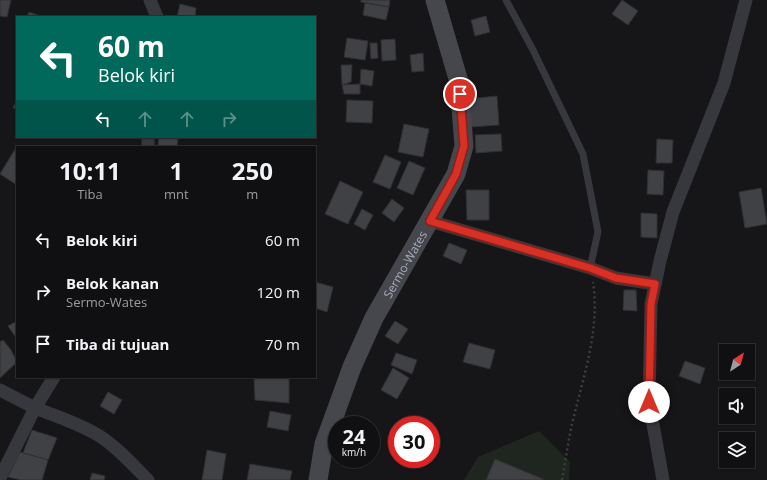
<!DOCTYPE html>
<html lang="id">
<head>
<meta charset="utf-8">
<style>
  :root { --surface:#101012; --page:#1e1e20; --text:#f1f3f6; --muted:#9c9d9f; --line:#303032 }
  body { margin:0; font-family:"Open Sans",sans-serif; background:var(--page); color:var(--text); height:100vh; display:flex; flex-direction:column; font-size:15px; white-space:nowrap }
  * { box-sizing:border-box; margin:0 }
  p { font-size:13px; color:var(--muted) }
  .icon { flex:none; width:22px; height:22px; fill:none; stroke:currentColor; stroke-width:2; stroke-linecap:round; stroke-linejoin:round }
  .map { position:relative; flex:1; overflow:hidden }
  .panel { position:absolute; left:16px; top:146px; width:300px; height:232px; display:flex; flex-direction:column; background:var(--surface); border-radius:0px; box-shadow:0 1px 3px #0004,0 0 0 1px var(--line) }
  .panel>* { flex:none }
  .top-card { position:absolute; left:16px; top:16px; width:300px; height:122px; border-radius:0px; box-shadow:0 1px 3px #0004,0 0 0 1px var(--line); background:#00695c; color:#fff; overflow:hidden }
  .needle { width:26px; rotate:36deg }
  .tools { position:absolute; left:719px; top:344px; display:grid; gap:8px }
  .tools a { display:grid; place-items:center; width:36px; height:36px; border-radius:0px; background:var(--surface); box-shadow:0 1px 3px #0004,0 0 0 1px var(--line); font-size:20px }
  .speed { position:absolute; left:328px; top:416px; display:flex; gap:8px; font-size:20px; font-weight:700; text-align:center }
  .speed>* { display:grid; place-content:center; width:52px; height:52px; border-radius:50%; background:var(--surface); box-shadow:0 1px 3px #0004,0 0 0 1px var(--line); line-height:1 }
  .speed small { font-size:10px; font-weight:400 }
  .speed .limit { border:6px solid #d22; background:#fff; color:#111 }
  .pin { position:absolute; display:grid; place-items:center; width:34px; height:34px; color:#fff; margin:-17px; border:2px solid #fff; border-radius:50%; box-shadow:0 1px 4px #0007 }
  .me { position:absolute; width:44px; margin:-22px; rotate:0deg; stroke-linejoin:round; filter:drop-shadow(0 0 3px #0008) }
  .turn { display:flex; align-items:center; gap:14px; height:84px; padding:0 16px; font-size:18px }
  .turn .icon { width:52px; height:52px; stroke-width:2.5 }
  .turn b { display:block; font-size:28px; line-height:34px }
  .lanes { display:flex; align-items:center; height:38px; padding:0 16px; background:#0003; justify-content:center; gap:20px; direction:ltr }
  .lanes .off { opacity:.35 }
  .eta { display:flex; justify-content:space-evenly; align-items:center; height:68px; text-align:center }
  .eta b { font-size:24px; font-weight:700; line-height:28px }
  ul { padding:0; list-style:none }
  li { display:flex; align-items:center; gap:12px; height:52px; padding:0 16px }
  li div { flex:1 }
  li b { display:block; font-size:15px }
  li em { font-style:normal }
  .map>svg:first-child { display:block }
  .green { fill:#1e261f }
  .building { fill:#404145; stroke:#303034 }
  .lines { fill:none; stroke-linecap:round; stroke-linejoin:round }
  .path { stroke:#3d3f44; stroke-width:2.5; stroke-dasharray:2 3; stroke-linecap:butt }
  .lane { stroke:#37383d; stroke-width:7 }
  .street { stroke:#37383d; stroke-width:13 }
  .secondary { stroke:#45474d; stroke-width:19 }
  .route-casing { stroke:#8d1f18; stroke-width:10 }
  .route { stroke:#d93025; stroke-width:7 }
  .labels { text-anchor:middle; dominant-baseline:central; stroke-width:3.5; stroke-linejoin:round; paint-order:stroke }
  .street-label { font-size:12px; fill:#a8adb8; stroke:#111113 }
</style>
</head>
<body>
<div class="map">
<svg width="767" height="480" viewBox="0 0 767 480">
  <rect width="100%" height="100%" fill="#161618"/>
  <path class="green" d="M539,431L570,462L569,480H464L478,457Z"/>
  <g class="building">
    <path d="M0,0H11L7,17L0,16Z"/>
    <path d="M361,0H390L389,7L361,2Z"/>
    <path d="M622,0L638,11L628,25L612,14Z"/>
    <path d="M365,3L389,7L386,20L363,15Z"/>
    <path d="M180,4L196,8L195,17H177Z"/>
    <path d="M29,12L43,17H27Z"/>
    <path d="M486,16L490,32L475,36L471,20Z"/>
    <path d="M347,38L368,41L365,60L344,57Z"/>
    <path d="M395,39L396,60L382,61L381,40Z"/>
    <path d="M370,43H377L378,58L371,59Z"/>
    <path d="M423,53L424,71L412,72L410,55Z"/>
    <path d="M341,65H352L351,82L342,85Z"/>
    <path d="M361,69L374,71L372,86L360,84Z"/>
    <path d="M360,84V94H344L342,85Z"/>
    <path d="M497,96L499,125L471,127L468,99Z"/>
    <path d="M17,99V109L13,108Z"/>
    <path d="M347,100L373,101L372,123L346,122Z"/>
    <path d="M404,124L429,129L423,157L398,152Z"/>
    <path d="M501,134L502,151L476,153L475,135Z"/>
    <path d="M159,137H178L177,147L158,146Z"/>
    <path d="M657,139L673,140L672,163H656Z"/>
    <path d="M17,146L18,147L17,185L0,174Z"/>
    <path d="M385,155L401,162L390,189L373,182Z"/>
    <path d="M409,161L425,168L413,195L397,188Z"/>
    <path d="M648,170L664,171L663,195L647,194Z"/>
    <path d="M340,181L363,192L348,224L325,214Z"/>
    <path d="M761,188L767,224L745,228L739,192Z"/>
    <path d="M466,190H489V220H467Z"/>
    <path d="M392,199L404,208L394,222L382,213Z"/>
    <path d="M362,209L373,215L365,230L354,224Z"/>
    <path d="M641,213L657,214V238L641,237Z"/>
    <path d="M449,243L467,250L461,264L443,256Z"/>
    <path d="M315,282L333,287L327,312L315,308Z"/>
    <path d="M624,290H636L637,311L623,310Z"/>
    <path d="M17,321V339L8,326Z"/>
    <path d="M395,321L408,329L398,344L385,336Z"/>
    <path d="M3,340L11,350L17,362L0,378V342Z"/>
    <path d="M469,343L495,350L490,369L463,362Z"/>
    <path d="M396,353L417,360L412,374L391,365Z"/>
    <path d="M685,361L705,368L700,384L679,376Z"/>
    <path d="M393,368L409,378L397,399L381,390Z"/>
    <path d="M254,377L289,378V403L255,400Z"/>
    <path d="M108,392L122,400L114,414L100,406Z"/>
    <path d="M270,411L291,415L288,431L267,427Z"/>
    <path d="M32,430L57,438L48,460L23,453Z"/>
    <path d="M207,450L226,454L222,480H202Z"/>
    <path d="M20,452L48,460L42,480H21L8,477Z"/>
    <path d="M495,459L543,479V480H486Z"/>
    <path d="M250,464L292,471L290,480H247Z"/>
    <path d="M92,473L105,476L104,480H90Z"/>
  </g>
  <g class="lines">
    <path class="path" d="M562,480C566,460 568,440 573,420C584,374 600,330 593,282"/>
    <path class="lane" d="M506,0L533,50L583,154L598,232L590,268"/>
    <g class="street">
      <path d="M150,0L157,17"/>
      <path d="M148,137V147"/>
      <path d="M430,221L590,268L616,278L655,284"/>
      <path d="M0,390L35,408L54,377"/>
      <path d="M0,478L35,408C56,416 78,423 98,435C117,447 132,464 148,480"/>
      <path d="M663,480L649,402L651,304L660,261L673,212L724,83L746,0"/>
    </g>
    <path class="secondary" id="s1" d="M318,480L324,444L352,367L374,318L456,174L464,146L459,82L435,0"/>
  </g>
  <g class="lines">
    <g class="route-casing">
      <path id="route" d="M460,94L464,146L456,174L430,221L590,268L616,278L655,284L651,304L649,402"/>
    </g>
    <use href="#route" class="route"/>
  </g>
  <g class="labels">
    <g class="street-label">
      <text stroke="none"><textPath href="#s1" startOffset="234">Sermo-Wates</textPath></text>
    </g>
  </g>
</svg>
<div class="tools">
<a><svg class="needle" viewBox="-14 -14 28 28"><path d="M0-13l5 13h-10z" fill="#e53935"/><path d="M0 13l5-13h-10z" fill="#9c9d9f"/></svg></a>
<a><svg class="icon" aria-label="sound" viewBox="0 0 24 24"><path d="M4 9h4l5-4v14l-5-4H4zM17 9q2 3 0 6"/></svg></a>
<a><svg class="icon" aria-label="layers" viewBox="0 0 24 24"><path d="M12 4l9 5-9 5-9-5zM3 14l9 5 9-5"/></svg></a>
</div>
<div class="speed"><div>24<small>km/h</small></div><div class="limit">30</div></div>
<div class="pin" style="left:460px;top:94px;background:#d93025"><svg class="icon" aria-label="arrive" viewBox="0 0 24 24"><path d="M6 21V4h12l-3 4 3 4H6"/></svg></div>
<svg class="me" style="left:649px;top:402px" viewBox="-20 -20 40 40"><circle r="19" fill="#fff"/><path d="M0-13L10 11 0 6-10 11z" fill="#d93025"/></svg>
<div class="top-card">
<div class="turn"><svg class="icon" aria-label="left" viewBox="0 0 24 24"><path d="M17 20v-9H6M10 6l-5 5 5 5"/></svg><div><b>60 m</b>Belok kiri</div></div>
<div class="lanes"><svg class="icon" aria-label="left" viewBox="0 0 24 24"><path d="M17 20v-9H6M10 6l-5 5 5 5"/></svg><svg class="icon off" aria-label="ahead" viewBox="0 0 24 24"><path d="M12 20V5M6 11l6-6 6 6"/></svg><svg class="icon off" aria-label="ahead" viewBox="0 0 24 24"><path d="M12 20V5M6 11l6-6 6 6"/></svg><svg class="icon off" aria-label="right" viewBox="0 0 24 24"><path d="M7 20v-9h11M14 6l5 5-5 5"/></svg></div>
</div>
<section class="panel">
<div class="eta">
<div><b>10:11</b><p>Tiba</p></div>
<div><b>1</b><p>mnt</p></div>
<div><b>250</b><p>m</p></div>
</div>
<ul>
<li><svg class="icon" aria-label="left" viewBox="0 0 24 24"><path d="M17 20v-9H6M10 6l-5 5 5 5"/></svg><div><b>Belok kiri</b></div><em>60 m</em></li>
<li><svg class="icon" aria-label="right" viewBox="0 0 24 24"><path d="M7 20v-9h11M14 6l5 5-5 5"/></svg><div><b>Belok kanan</b><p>Sermo-Wates</p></div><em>120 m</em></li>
<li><svg class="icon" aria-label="arrive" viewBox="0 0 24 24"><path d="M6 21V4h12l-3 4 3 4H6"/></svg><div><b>Tiba di tujuan</b></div><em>70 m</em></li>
</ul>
</section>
</div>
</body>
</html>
